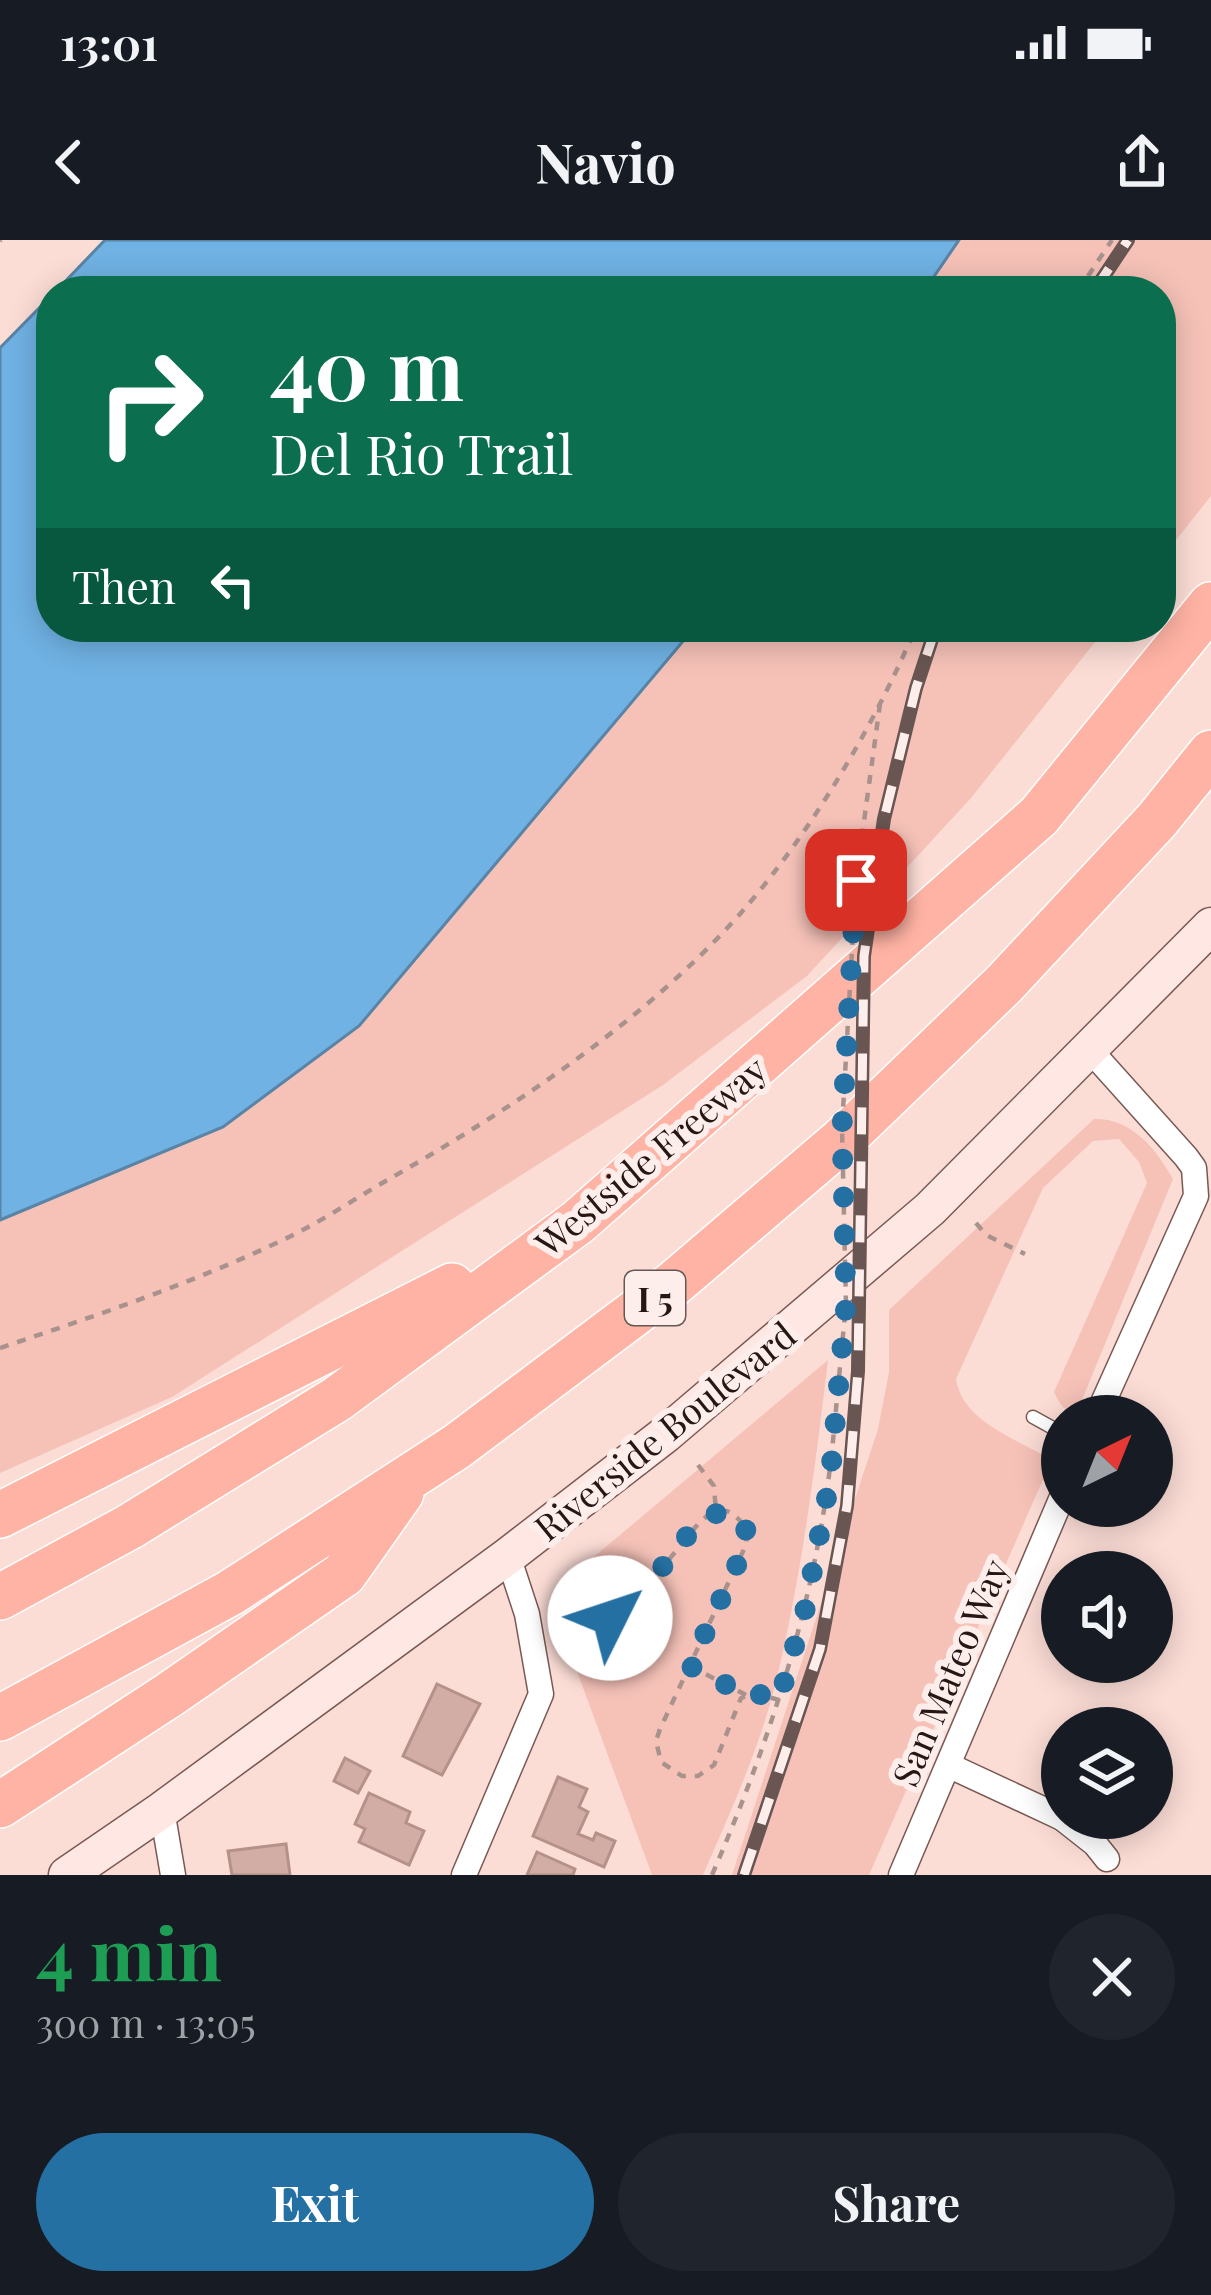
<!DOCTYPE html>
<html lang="en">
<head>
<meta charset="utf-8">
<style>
  :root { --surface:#171b24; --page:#20242c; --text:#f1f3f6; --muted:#9ea1a6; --accent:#2570a3 }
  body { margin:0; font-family:"Playfair Display",serif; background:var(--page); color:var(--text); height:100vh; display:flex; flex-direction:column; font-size:45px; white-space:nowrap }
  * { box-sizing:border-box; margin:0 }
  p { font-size:39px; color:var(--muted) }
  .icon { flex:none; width:66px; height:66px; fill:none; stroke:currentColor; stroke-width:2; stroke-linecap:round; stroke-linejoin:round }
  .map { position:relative; height:1635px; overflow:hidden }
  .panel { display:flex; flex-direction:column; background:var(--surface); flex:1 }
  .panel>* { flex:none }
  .top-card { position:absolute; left:36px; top:36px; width:1140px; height:366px; border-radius:48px; box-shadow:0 6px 30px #0003; background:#0b6e4f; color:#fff; overflow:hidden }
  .needle { width:78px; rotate:43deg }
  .controls { position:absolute; left:1041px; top:1155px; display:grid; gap:24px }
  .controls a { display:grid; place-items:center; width:132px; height:132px; border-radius:50%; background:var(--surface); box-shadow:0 6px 30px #0003; font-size:60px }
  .pin { position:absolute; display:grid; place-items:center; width:102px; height:102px; color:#fff; margin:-51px; border-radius:24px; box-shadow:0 6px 18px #0006 }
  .me { position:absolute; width:132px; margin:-66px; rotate:49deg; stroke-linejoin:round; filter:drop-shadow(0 0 9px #0008) }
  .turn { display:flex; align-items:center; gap:42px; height:252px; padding:0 36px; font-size:54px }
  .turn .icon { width:156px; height:156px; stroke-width:2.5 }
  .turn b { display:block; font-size:84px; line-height:102px }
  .then { display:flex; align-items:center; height:114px; padding:0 36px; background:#0003; gap:24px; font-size:45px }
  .round { display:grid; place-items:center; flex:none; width:126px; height:126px; border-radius:63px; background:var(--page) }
  .overview { display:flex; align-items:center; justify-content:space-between; height:204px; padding:0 36px }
  h1 { font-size:72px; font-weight:700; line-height:90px; color:#1e9e55 }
  .cta { display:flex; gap:24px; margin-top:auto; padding:24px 36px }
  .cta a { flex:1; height:138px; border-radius:72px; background:var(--accent); color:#fff; font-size:48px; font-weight:700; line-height:138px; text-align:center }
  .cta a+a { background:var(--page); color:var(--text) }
  .status { display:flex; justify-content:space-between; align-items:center; height:84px; padding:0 60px; background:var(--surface); direction:ltr }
  .status svg { height:33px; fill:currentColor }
  header { display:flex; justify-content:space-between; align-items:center; height:156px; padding:0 36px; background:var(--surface); font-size:54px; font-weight:700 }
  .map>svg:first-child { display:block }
  .green { fill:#f6c2b8 }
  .water { fill:#70b2e4; stroke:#5984a6; stroke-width:3 }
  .building { fill:#d2ada5; stroke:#b5918a; stroke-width:3 }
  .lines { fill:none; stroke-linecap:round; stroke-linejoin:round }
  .lane-casing { stroke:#7a5953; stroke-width:15 }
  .street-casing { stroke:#7a5953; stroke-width:27 }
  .secondary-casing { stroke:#7a5953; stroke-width:39 }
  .highway-casing { stroke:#fff; stroke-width:48 }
  .path { stroke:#a9918c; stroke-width:4.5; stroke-dasharray:9 9; stroke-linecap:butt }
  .lane { stroke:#fff; stroke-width:12 }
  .street { stroke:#fff; stroke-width:24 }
  .secondary { stroke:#ffe8e4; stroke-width:36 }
  .highway { stroke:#ffb3a4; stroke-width:45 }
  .rail-casing { stroke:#695652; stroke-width:14 }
  .rail { stroke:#feeeeb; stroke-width:9; stroke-dasharray:27; stroke-linecap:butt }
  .path-bridge { stroke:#a9918c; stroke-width:4.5; stroke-dasharray:9 9; stroke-linecap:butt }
  .route { stroke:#2570a3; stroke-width:21; stroke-dasharray:0 37.8 }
  .labels { text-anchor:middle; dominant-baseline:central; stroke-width:12; stroke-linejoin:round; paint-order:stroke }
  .shield { fill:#feeeeb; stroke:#655854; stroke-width:3 }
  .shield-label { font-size:33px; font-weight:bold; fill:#241714 }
  .street-label { font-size:36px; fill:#241714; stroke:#feeeeb }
</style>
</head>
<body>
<div class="status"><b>13:01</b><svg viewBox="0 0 49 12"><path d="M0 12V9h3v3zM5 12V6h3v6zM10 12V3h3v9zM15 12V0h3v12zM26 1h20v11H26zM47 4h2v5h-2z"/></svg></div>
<header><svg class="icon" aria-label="back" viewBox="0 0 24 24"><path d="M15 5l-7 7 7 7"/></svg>Navio<svg class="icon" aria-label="share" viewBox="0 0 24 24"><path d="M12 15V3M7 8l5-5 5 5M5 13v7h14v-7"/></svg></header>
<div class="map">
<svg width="1211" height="1635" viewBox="0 0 1211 1635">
  <rect width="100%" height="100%" fill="#fcddd6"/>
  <g class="green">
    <path d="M959,0H1211V256L1161,319V51H924Z"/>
    <path d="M695,387H1107L971,558L807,736L663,845L172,1157L0,1233V980L223,887L359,786Z"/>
    <path d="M1094,879C1132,878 1156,909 1173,939L1077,1172C1063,1172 1060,1164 1054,1152L1147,943L1139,922L1119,899L1093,901L1043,948L956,1139C962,1181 1015,1198 1048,1218L1049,1226L869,1635H732L878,1189L889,1132V1070Z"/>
    <path d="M828,1120C815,1229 801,1340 775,1446C758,1512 730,1573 703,1635H652L550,1358L557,1348Z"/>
  </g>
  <g class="water">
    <path d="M105,0H959L924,51H56Z"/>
    <path d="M51,56V387H695L359,786L223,887L0,980V108Z"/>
  </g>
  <g class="building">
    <path d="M437,1444L480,1464L442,1535L403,1516Z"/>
    <path d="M345,1518L370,1531L358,1553L334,1541Z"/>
    <path d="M558,1537L587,1549L579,1567L588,1572L578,1594L593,1600L596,1593L615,1601L604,1627L533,1596Z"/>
    <path d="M369,1553L410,1572L406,1583L424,1591L409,1625L359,1602L365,1589L355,1584Z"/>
    <path d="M286,1604L290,1635H232L228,1611Z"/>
    <path d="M537,1612L575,1629L573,1635H527Z"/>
  </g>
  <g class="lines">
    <g class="lane-casing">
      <path id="lane" d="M1033,1177L1062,1193"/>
    </g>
    <g class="street-casing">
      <g id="street">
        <path d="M1090,810L1186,917L1194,928L1196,956L1097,1176"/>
        <path d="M950,1526L1062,1578"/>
        <path d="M162,1570L173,1635"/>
        <path d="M1062,1578L1095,1604L1107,1619"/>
        <path d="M464,1635L541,1454L527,1374L508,1316"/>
        <path d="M901,1635L1062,1257"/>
      </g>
    </g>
    <g class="secondary-casing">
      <path id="secondary" d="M67,1635L162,1570L508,1316L666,1194L930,969L1211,686"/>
    </g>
    <g class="highway-casing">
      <g id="highway">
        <path d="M0,1275L452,1046"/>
        <path d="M0,1357L129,1287L337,1159L578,982L1039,576L1211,365"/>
        <path d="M0,1478L230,1353L456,1207L672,1045L842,900L1004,744L1157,580L1211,513"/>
        <path d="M0,1565L169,1455L344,1334L401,1253"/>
      </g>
    </g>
    <g class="path">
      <path d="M0,1L1,0"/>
      <path d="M1078,51L1112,0"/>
      <path d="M976,983L986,995L1025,1014"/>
      <path d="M0,1108C98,1075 196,1042 289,997C322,981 353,960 384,942C511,869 642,784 740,674C811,593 874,486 916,387"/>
      <path d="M698,1225L714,1246L716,1272"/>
      <path d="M552,1389L610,1378L627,1371L698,1284L707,1276L727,1271C741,1278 749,1289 746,1305L660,1489L656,1501L661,1522L682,1536H698L714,1525L741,1458L755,1453L779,1460"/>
      <path d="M690,1426L746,1455"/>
      <path d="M712,1635C774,1492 820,1346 834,1190"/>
    </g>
    <use href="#lane" class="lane"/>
    <use href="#street" class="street"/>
    <use href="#secondary" class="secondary"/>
    <use href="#highway" class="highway"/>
    <g class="rail-casing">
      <g id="rail">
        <path d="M1094,51L1128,0"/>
        <path d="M744,1635L820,1409L847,1266L858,1131L864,716L884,579L916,448L936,387"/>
      </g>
    </g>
    <use href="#rail" class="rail"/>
    <path class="path-bridge" d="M834,1190L846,1064L842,888L856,640L880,464"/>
  </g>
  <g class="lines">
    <path class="route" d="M610,1378C620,1374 628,1371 635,1363C658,1340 719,1224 748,1295L746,1305L690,1426L746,1455L755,1453L779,1460L805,1370L830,1240L846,1064L842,888L856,640"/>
  </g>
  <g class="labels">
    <rect class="shield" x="625" y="1031" width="60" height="54" rx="9"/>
    <g class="shield-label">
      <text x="655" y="1058">I 5</text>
    </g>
    <g class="street-label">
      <text transform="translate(650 915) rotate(-40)">Westside Freeway</text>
      <text transform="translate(664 1190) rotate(-39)">Riverside Boulevard</text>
      <text transform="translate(949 1432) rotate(-67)">San Mateo Way</text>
    </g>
  </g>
</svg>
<div class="controls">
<a><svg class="needle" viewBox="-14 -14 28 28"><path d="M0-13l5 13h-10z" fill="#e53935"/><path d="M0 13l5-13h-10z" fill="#9ea1a6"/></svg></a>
<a><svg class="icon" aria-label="sound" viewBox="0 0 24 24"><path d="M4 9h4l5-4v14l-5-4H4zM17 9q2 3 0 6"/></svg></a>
<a><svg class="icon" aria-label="layers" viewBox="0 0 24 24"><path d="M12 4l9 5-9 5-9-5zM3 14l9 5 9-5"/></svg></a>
</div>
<div class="pin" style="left:856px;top:640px;background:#d93025"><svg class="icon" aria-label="arrive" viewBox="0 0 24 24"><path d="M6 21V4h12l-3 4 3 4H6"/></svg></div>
<svg class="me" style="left:610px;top:1378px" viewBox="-20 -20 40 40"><circle r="19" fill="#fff"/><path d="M0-13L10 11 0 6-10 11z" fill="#2570a3"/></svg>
<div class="top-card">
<div class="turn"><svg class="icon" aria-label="right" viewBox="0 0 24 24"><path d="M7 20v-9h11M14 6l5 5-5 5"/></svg><div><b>40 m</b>Del Rio Trail</div></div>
<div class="then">Then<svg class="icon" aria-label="left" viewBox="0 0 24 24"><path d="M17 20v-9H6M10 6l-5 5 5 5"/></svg></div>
</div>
</div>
<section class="panel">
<div class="overview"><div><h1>4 min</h1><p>300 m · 13:05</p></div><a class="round"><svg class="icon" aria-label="close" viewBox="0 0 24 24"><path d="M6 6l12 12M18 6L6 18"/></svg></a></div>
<div class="cta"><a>Exit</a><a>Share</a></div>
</section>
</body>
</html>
